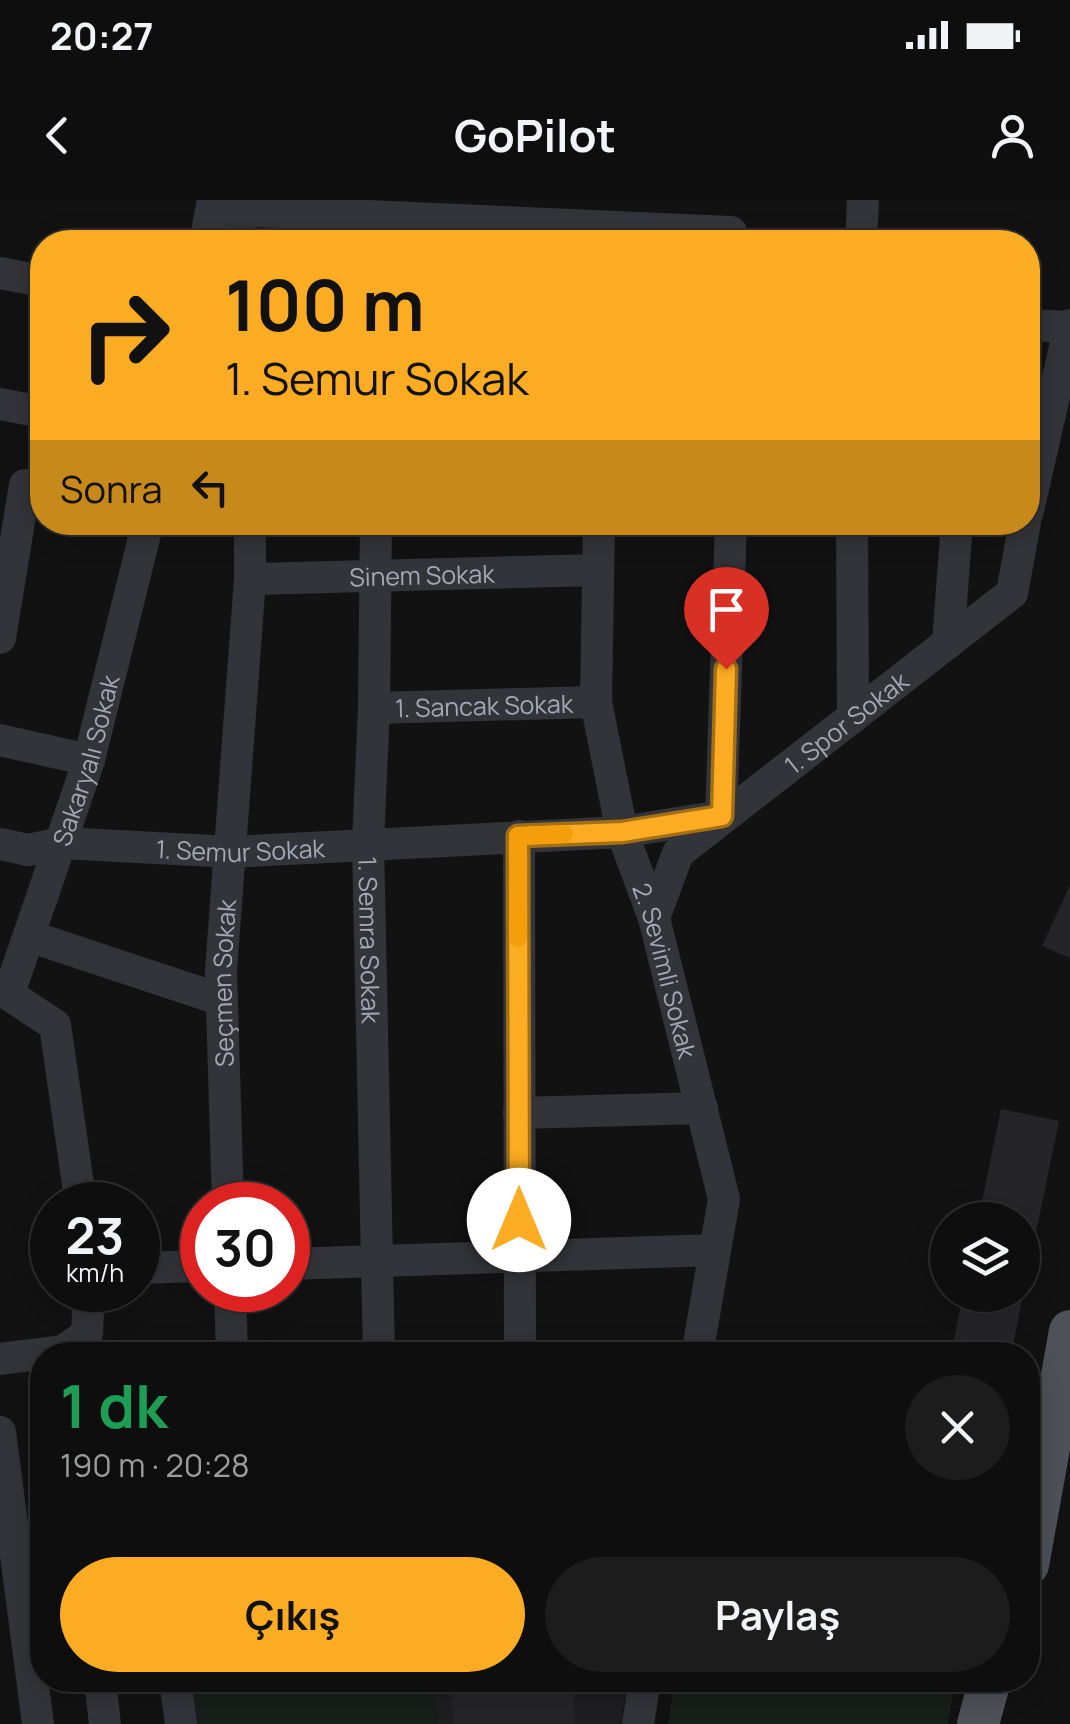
<!DOCTYPE html>
<html lang="tr">
<head>
<meta charset="utf-8">
<style>
  :root { --surface:#0e0e0e; --page:#1c1c1c; --text:#f1f3f6; --muted:#9b9c9e; --line:#2e2e2e; --accent:#fbac22 }
  body { margin:0; font-family:Manrope,sans-serif; background:var(--page); color:var(--text); height:100vh; display:flex; flex-direction:column; font-size:38px; white-space:nowrap }
  * { box-sizing:border-box; margin:0 }
  p { font-size:32px; color:var(--muted) }
  .icon { flex:none; width:55px; height:55px; fill:none; stroke:currentColor; stroke-width:2; stroke-linecap:round; stroke-linejoin:round }
  .map { position:relative; flex:1; overflow:hidden }
  .details { position:absolute; left:30px; top:1142px; width:1010px; height:350px; display:flex; flex-direction:column; background:var(--surface); border-radius:40px; box-shadow:0 5px 25px #0003,0 0 0 2px var(--line) }
  .details>* { flex:none }
  .top-card { position:absolute; left:30px; top:30px; width:1010px; height:305px; border-radius:40px; box-shadow:0 5px 25px #0003,0 0 0 2px var(--line); background:#fbac22; color:#111; overflow:hidden }
  .controls { position:absolute; left:930px; top:1002px; display:grid; gap:20px }
  .controls a { display:grid; place-items:center; width:110px; height:110px; border-radius:50%; background:var(--surface); box-shadow:0 5px 25px #0003,0 0 0 2px var(--line); font-size:50px }
  .speed { position:absolute; left:30px; top:982px; display:flex; gap:20px; font-size:50px; font-weight:700; text-align:center }
  .speed>* { display:grid; place-content:center; width:130px; height:130px; border-radius:50%; background:var(--surface); box-shadow:0 5px 25px #0003,0 0 0 2px var(--line); line-height:1 }
  .speed small { font-size:25px; font-weight:400 }
  .speed .limit { border:15px solid #d22; background:#fff; color:#111 }
  .pin { position:absolute; display:grid; place-items:center; width:85px; height:85px; color:#fff; margin:-102px -42px; border-radius:50% 50% 50% 0; rotate:-45deg; box-shadow:0 0 10px #0007 }
  .pin .icon { rotate:45deg }
  .me { position:absolute; width:110px; margin:-55px; rotate:0deg; stroke-linejoin:round; filter:drop-shadow(0 0 8px #0008) }
  .turn { display:flex; align-items:center; gap:35px; height:210px; padding:0 30px; font-size:45px }
  .turn .icon { width:130px; height:130px; stroke-width:2.5 }
  .turn b { display:block; font-size:70px; line-height:85px }
  .then { display:flex; align-items:center; height:95px; padding:0 30px; background:#0003; gap:20px; font-size:38px }
  .round { display:grid; place-items:center; flex:none; width:105px; height:105px; border-radius:52px; background:var(--page) }
  .headline { display:flex; align-items:center; justify-content:space-between; height:170px; padding:0 30px }
  h1 { font-size:60px; font-weight:700; line-height:75px; color:#1e9e55 }
  .button { display:flex; gap:20px; margin-top:auto; padding:20px 30px }
  .button a { flex:1; height:115px; border-radius:60px; background:var(--accent); color:#111; font-size:40px; font-weight:700; line-height:115px; text-align:center }
  .button a+a { background:var(--page); color:var(--text) }
  .status { display:flex; justify-content:space-between; align-items:center; height:70px; padding:0 50px; background:var(--surface); direction:ltr }
  .status svg { height:28px; fill:currentColor }
  header { display:flex; justify-content:space-between; align-items:center; height:130px; padding:0 30px; background:var(--surface); font-size:45px; font-weight:700 }
  .map>svg:first-child { display:block }
  .built { fill:#1e1e20 }
  .green { fill:#181e19 }
  .building { fill:#252528 }
  .lines { fill:none; stroke-linecap:round; stroke-linejoin:round }
  .minor { stroke:#333439; stroke-width:32 }
  .major { stroke:#4e5158; stroke-width:42 }
  .route-casing { stroke:#a37016; stroke-width:25 }
  .route { stroke:#fbac22; stroke-width:18 }
  .slow { stroke:#f59e0b; stroke-width:18 }
  .labels { text-anchor:middle; dominant-baseline:central; stroke-width:10; stroke-linejoin:round; paint-order:stroke }
  .street-label { font-size:25px; fill:#a2a9b5; stroke:#0d0d0e }
</style>
</head>
<body>
<div class="status"><b>20:27</b><svg viewBox="0 0 49 12"><path d="M0 12V9h3v3zM5 12V6h3v6zM10 12V3h3v9zM15 12V0h3v12zM26 1h20v11H26zM47 4h2v5h-2z"/></svg></div>
<header><svg class="icon" aria-label="back" viewBox="0 0 24 24"><path d="M15 5l-7 7 7 7"/></svg>GoPilot<svg class="icon" aria-label="person" viewBox="0 0 24 24"><circle cx="12" cy="8" r="4"/><path d="M4 21q1-7 8-7t8 7"/></svg></header>
<div class="map">
<svg width="1070" height="1524" viewBox="0 0 1070 1524">
  <rect width="100%" height="100%" fill="#121213"/>
  <path class="built" d="M435,1480H628L621,1524H437Z"/>
  <g class="green">
    <path d="M185,1480H435L437,1524H190Z"/>
    <path d="M675,1480H955L948,1524H668Z"/>
  </g>
  <g class="building">
    <path d="M1070,685V758L1042,746Z"/>
    <path d="M1001,909L1059,921L1024,1091L1022,1020H978Z"/>
    <path d="M963,1095H1023L1011,1155L951,1153Z"/>
    <path d="M573,1480L575,1524H453L451,1484Z"/>
  </g>
  <g class="lines">
    <g class="minor">
      <path d="M220,0L231,10L244,42"/>
      <path d="M231,10L731,32"/>
      <path d="M205,42L213,0"/>
      <path d="M861,42L863,0"/>
      <path d="M0,73L42,81"/>
      <path d="M1028,125L1070,127"/>
      <path d="M0,204L42,212"/>
      <path d="M1028,311L1070,125"/>
      <path id="s1" d="M376,322L374,508L368,643L379,1155"/>
      <path id="s2" d="M599,322L596,502L622,632L654,718L724,999L697,1155"/>
      <path d="M852,322L853,517"/>
      <path id="s3" d="M250,379L597,370"/>
      <path d="M0,438L25,285"/>
      <path d="M948,443L957,322"/>
      <path id="s4" d="M374,508L596,502"/>
      <path d="M0,540L89,560"/>
      <path d="M519,636L520,1155"/>
      <path id="s5" d="M0,644L28,650L62,643L231,652L622,632L721,616L731,322"/>
      <path id="s6" d="M654,718L678,653L1012,393L1025,322"/>
      <path d="M29,736L222,800"/>
      <path d="M0,789L55,825L81,1005"/>
      <path id="s7" d="M9,793L89,560L148,322"/>
      <path d="M519,913L702,908"/>
      <path id="s8" d="M228,1005L221,771L250,379V322"/>
      <path d="M288,1064L715,1050"/>
      <path d="M138,1068L202,1066"/>
      <path d="M230,1090L232,1155"/>
      <path d="M63,1155V1151L87,1134L89,1090"/>
      <path d="M0,1159L63,1151"/>
      <path d="M0,1232L38,1524"/>
      <path d="M100,1480L105,1524"/>
      <path d="M175,1480L181,1524"/>
      <path d="M638,1524L645,1480"/>
    </g>
    <g class="major">
      <path d="M1028,1365L1070,1131"/>
      <path d="M978,1524L990,1480"/>
    </g>
  </g>
  <g class="lines">
    <g class="route-casing">
      <path id="route" d="M519,1020L518,636L622,632L722,616L726,469"/>
    </g>
    <use href="#route" class="route"/>
    <path class="slow" d="M518,738V636L564,634"/>
  </g>
  <g class="labels">
    <g class="street-label">
      <text stroke="none"><textPath href="#s3" startOffset="172">Sinem Sokak</textPath></text>
      <text stroke="none"><textPath href="#s4" startOffset="110">1. Sancak Sokak</textPath></text>
      <text stroke="none"><textPath href="#s6" startOffset="282">1. Spor Sokak</textPath></text>
      <text stroke="none"><textPath href="#s7" startOffset="245">Sakaryalı Sokak</textPath></text>
      <text stroke="none"><textPath href="#s5" startOffset="242">1. Semur Sokak</textPath></text>
      <text stroke="none"><textPath href="#s1" startOffset="418">1. Semra Sokak</textPath></text>
      <text stroke="none"><textPath href="#s2" startOffset="458">2. Sevimli Sokak</textPath></text>
      <text stroke="none"><textPath href="#s8" startOffset="222">Seçmen Sokak</textPath></text>
    </g>
  </g>
</svg>
<div class="controls">
<a><svg class="icon" aria-label="layers" viewBox="0 0 24 24"><path d="M12 4l9 5-9 5-9-5zM3 14l9 5 9-5"/></svg></a>
</div>
<div class="speed"><div>23<small>km/h</small></div><div class="limit">30</div></div>
<div class="pin" style="left:726px;top:469px;background:#d93025"><svg class="icon" aria-label="arrive" viewBox="0 0 24 24"><path d="M6 21V4h12l-3 4 3 4H6"/></svg></div>
<svg class="me" style="left:519px;top:1020px" viewBox="-20 -20 40 40"><circle r="19" fill="#fff"/><path d="M0-13L10 11 0 6-10 11z" fill="#fbac22"/></svg>
<div class="top-card">
<div class="turn"><svg class="icon" aria-label="right" viewBox="0 0 24 24"><path d="M7 20v-9h11M14 6l5 5-5 5"/></svg><div><b>100 m</b>1. Semur Sokak</div></div>
<div class="then">Sonra<svg class="icon" aria-label="left" viewBox="0 0 24 24"><path d="M17 20v-9H6M10 6l-5 5 5 5"/></svg></div>
</div>
<section class="details">
<div class="headline"><div><h1>1 dk</h1><p>190 m · 20:28</p></div><a class="round"><svg class="icon" aria-label="close" viewBox="0 0 24 24"><path d="M6 6l12 12M18 6L6 18"/></svg></a></div>
<div class="button"><a>Çıkış</a><a>Paylaş</a></div>
</section>
</div>
</body>
</html>
